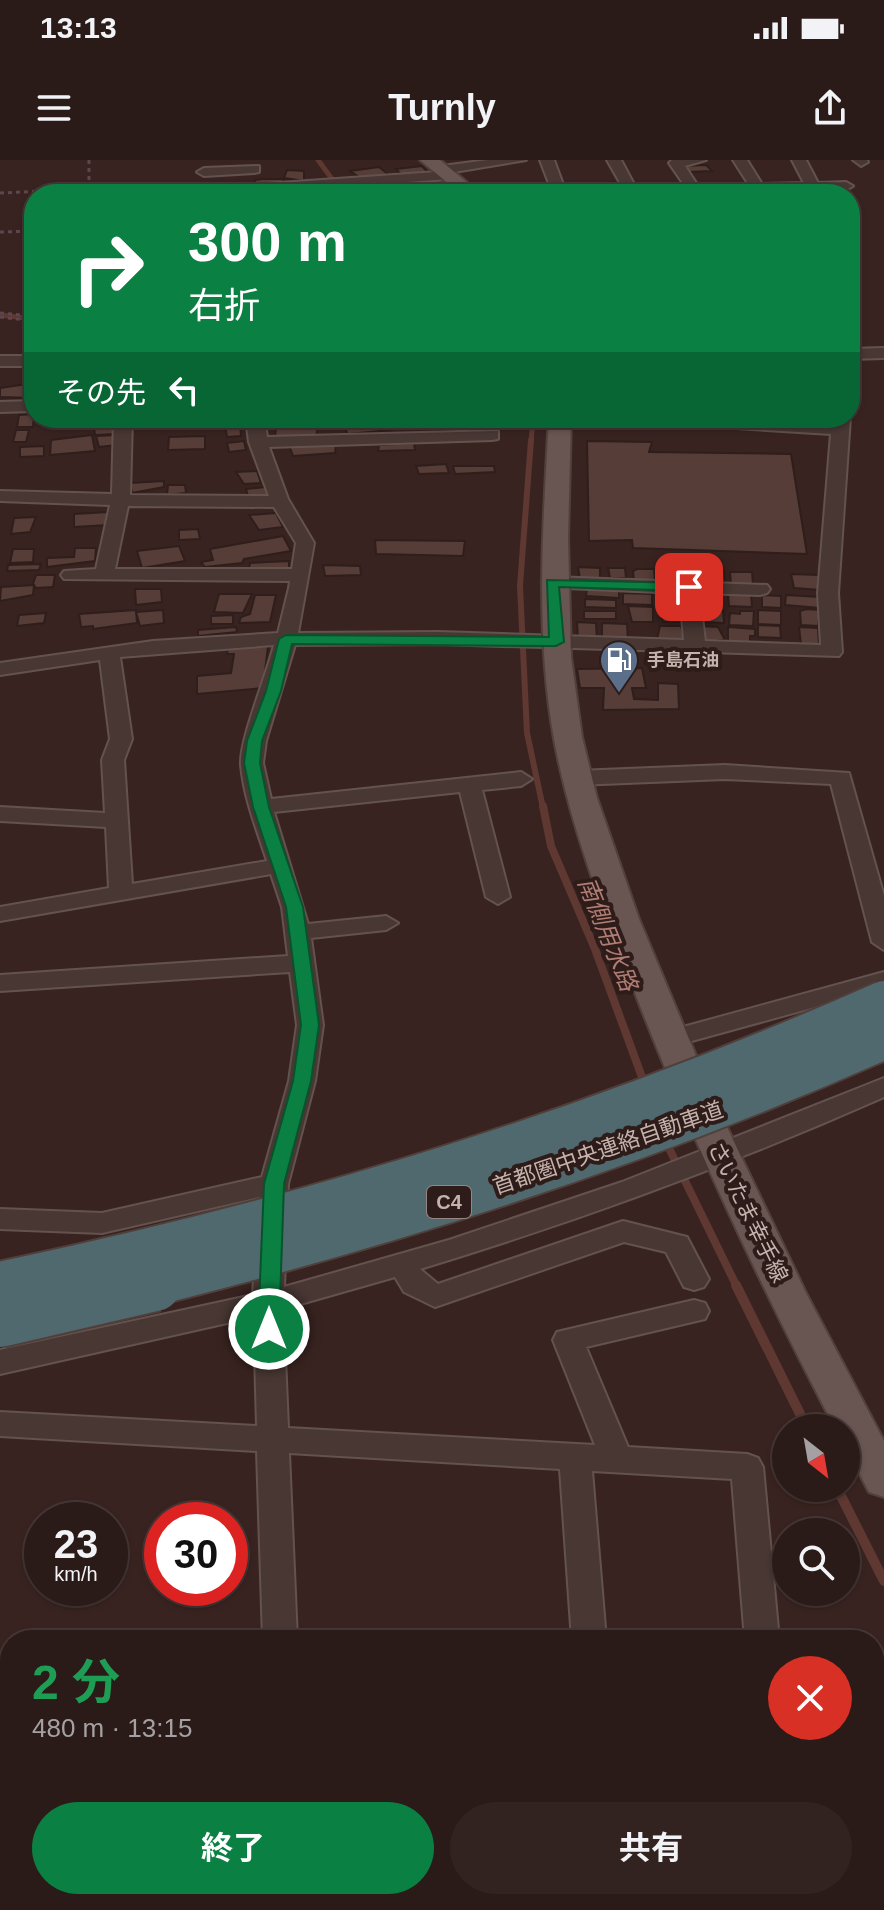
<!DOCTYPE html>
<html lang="ja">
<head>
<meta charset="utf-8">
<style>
  :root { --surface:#2a1a18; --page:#322321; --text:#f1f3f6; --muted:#a5a1a2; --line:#463837; --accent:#0b8043 }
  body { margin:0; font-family:Arial,"Noto Sans JP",sans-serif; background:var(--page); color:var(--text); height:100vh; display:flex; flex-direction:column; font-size:30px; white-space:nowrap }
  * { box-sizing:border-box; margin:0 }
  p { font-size:26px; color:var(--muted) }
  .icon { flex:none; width:44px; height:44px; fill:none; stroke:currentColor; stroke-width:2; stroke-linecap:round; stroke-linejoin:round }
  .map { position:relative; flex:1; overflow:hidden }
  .sheet { position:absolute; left:0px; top:1470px; width:884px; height:280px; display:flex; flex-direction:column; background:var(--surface); border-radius:32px 32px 0 0; box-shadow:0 2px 6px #0004,0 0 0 2px var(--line) }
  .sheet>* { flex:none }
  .hud { position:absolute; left:24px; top:24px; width:836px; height:244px; border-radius:32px; box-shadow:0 2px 6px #0004,0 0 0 2px var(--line); background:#0b8043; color:#fff; overflow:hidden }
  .needle { width:52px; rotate:149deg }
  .tools { position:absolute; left:772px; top:1254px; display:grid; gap:16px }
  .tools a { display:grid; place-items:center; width:88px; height:88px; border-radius:50%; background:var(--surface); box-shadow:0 2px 6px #0004,0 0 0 2px var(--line); font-size:40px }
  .speed { position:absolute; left:24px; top:1342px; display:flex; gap:16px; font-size:40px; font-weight:700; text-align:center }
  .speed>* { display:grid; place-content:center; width:104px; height:104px; border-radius:50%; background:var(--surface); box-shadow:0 2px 6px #0004,0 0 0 2px var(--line); line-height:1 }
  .speed small { font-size:20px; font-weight:400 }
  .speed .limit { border:12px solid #d22; background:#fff; color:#111 }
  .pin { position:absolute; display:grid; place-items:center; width:68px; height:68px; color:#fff; margin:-34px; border-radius:16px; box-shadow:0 4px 12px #0006 }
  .me { position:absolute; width:88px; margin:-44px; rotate:0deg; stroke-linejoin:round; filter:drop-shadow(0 0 6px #0008) }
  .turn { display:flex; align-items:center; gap:28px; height:168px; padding:0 32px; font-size:36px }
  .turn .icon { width:104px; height:104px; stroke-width:2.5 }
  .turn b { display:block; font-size:56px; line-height:68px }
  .then { display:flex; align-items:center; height:76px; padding:0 32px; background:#0003; gap:16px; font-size:30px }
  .round { display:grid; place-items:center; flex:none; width:84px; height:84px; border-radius:42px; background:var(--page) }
  .overview { display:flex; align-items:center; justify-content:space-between; height:136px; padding:0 32px }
  h1 { font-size:48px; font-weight:700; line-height:60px; color:#1e9e55 }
  .action { display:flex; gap:16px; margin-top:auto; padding:16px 32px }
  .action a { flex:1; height:92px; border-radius:48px; background:var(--accent); color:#fff; font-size:32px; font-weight:700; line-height:92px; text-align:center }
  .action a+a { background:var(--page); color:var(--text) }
  .status { display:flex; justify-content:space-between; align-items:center; height:56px; padding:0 40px; background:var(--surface); direction:ltr }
  .status svg { height:22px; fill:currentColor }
  header { display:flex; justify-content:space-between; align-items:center; height:104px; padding:0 32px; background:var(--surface); font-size:36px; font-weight:700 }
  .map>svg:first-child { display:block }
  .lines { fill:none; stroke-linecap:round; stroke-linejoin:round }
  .stream-far3 { stroke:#5e3831; stroke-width:5 }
  .stream-far2 { stroke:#5e3831; stroke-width:6 }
  .stream-far1 { stroke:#5e3831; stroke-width:8 }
  .stream { stroke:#5e3831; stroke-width:10 }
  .building { fill:#563d38; stroke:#2f1e1b; stroke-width:2 }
  .minor-casing { stroke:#63524e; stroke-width:4 }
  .major-casing { stroke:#52403d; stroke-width:4 }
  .path { stroke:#5e464d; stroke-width:3; stroke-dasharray:4 4; stroke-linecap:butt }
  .minor { fill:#483733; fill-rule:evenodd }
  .major { fill:#695551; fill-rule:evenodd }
  .highway-bridge-far1-casing { stroke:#503f3b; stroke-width:44; stroke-linecap:butt }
  .highway-bridge-casing { stroke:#503f3b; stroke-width:56; stroke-linecap:butt }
  .highway-bridge-far1 { stroke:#50696f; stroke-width:40 }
  .highway-bridge { stroke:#50696f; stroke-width:52 }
  .route { fill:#0b8043; stroke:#07532c; stroke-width:2 }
  .labels { text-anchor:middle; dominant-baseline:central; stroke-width:8; stroke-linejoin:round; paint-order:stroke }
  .far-poi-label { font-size:18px; font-weight:bold; fill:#c5b2ad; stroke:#2d1c19; text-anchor:start }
  .shield { fill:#2d1c19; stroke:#978581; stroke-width:2 }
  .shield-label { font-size:20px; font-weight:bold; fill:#c5b2ad }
  .street-label { font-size:22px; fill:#c5b2ad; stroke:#2d1c19 }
  .water-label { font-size:24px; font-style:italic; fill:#af7d74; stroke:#2d1c19 }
</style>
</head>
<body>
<div class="status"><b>13:13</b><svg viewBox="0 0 49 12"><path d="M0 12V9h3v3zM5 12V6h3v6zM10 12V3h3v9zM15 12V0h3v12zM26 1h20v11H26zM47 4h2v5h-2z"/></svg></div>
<header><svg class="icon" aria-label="menu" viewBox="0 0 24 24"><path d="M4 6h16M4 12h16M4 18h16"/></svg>Turnly<svg class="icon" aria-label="share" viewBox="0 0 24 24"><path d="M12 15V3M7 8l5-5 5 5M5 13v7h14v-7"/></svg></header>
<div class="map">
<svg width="884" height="1750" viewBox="0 0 884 1750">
  <rect width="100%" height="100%" fill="#382320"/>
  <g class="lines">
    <g class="stream-far3">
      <path d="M318,0L343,34"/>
      <path d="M0,155L34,159"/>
      <path d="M531,282L533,258"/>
    </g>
    <path class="stream-far2" d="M531,280L520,426L527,573L543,648"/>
    <g class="stream-far1">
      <path d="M543,646L551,686L595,789L646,928"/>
      <path d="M664,978L737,1127"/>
    </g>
    <g class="stream">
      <path d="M736,1125L807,1268"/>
      <path d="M837,1328L884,1421"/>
    </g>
  </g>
  <g class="building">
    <path d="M706,5L712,11L688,12L684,6Z"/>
    <path d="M422,6L430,15L404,18L396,9Z"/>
    <path d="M379,7L389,15L362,19L350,11Z"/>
    <path d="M287,10L304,11V21L284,18Z"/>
    <path d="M262,19H282L288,25L253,27L255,20Z"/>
    <path d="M621,22L625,30L598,31L595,24Z"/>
    <path d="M514,25L519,31H488H492L490,28Z"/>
    <path d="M34,223V238L0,237V228Z"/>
    <path d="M34,254L33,267H17L19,255Z"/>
    <path d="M117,258L116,274L95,275L93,260Z"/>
    <path d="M460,258L461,271H438L437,259Z"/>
    <path d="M754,258H826V262Z"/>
    <path d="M391,260L390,270L348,274L345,269L352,268V263Z"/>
    <path d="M240,264L241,276L227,277L225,266Z"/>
    <path d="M276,267H318L316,276L275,277Z"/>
    <path d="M16,270H29L26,282H13Z"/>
    <path d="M92,275L95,291L50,295L51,280Z"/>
    <path d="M117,275V285L99,287L96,276Z"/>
    <path d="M205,276V289L168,290L169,277Z"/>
    <path d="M244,281L246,290L229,292L227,283Z"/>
    <path d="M587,281L652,282L649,292L791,294L807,394L633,388L632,380L589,381Z"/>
    <path d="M414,283L415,290L378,291L379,285Z"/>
    <path d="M336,284L335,293L293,296L289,285Z"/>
    <path d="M44,286V296L20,297V287Z"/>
    <path d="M446,304L449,313L419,314L416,306Z"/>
    <path d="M453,306H494L495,312L455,314Z"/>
    <path d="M257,311L261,323L244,324L236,312Z"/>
    <path d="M164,321V327L132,333L130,323Z"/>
    <path d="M168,325H185L186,333L167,335Z"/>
    <path d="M265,327L269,335L248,336L246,329Z"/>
    <path d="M108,352V365L74,367V354Z"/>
    <path d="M276,353L283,367L259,370L249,355Z"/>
    <path d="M36,357L30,372L11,374L14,358Z"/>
    <path d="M198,369L200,379L179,380V370Z"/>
    <path d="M283,376L291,391L244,399L242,403L205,407L201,402L213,400L210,389Z"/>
    <path d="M375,380L465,381L463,396L376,394Z"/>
    <path d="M179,386L185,401L142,408L137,391Z"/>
    <path d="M75,388H96L95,401L47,407V398L74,397Z"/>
    <path d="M13,389H34L33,402L10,403Z"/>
    <path d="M289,401V412L248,415L250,403Z"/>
    <path d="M41,404L39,410L7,411L8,405Z"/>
    <path d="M323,405L360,406L361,415L325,416Z"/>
    <path d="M578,407L600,408V420L580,419Z"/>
    <path d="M608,408H625L626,418H610Z"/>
    <path d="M637,409H654L655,421H634L633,411Z"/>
    <path d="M657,409L676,410L677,422L658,421Z"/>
    <path d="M701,411H724L725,422H702Z"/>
    <path d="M730,412H752L753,424H731Z"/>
    <path d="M791,414L820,415L821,430L794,428Z"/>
    <path d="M36,415H55L53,427L36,428L33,424Z"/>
    <path d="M34,425L33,435L0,441L1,427Z"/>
    <path d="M587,427L619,428V438L586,436Z"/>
    <path d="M135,429H161L162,442L136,445Z"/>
    <path d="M663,430H679L680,444L657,443V433H663Z"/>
    <path d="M623,433L652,434V445L623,444Z"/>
    <path d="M219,434H252L243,453L214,452Z"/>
    <path d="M698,434L721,435L722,446L698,445Z"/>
    <path d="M751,434L752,447L729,446L728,435Z"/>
    <path d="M255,435H276L270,462L239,463L241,457L250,454Z"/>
    <path d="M762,435L781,436V448L762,447Z"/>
    <path d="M786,435L820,437V448L785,445Z"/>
    <path d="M585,439L616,440V448L585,447Z"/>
    <path d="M628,446L653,447V462H632Z"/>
    <path d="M659,448H680L682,462H663Z"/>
    <path d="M807,449L820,450L818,466L801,465L800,451Z"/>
    <path d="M136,450L137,463L93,469V466L81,467L79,454Z"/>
    <path d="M163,450L164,463L140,466L136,452Z"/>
    <path d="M758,450L781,451V465L758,464Z"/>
    <rect x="584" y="451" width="32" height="8"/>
    <path d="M701,451H723L724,463L702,462Z"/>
    <path d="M740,451H754L753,466L729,465L730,453L740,454Z"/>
    <path d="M46,453L44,463L17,466L19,455Z"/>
    <path d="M233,455V464H211V456Z"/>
    <path d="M577,462L596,463L597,480H578Z"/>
    <path d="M602,463L627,464L628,480L602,477Z"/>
    <path d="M758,465L780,466L781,478L758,477Z"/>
    <path d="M660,466H681L685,480L657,479Z"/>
    <path d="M701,466L718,467L725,480L703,482Z"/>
    <path d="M236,467L237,472L198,476V470Z"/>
    <path d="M728,467L755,469V476H750V484L728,483Z"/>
    <path d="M799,467L818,468L819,485L801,484Z"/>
    <path d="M268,486L263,528L197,534V516L231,513L234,494H227L228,488Z"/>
    <path d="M689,491H705L706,503H690Z"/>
    <path d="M642,508L646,528H632L634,539L658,540V523L678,524L679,549L603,550L604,528H580L577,509Z"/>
  </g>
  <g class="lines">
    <g class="minor-casing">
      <g id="minor">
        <path d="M488,0H526L454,12V18L449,19L239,34L202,32L209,28L437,12L442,6Z"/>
        <path d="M540,0H554L565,30L623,28L607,0H621L636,28L685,26L669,3L672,0H706L685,6L698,26L749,25L733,0H747L762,24L804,23L792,0H806L818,23L846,22L853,26L846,30L553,34Z"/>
        <path d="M853,0H867L868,2L861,6Z"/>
        <path d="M259,6V12L254,13L204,16L197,12L204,8Z"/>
        <path d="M884,188V198L850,199V189Z"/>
        <rect x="0" y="196" width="34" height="10"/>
        <path d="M34,241V251L0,252V242Z"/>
        <path d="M114,258H132L130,335L269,336L249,282L246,258H264L267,277L498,271V279L492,280L269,287L288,339L314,383L298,473L439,472L684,480L680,433L545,427L542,423L552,417L767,425L770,429L767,433L760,435L699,433L705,481L821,485L818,433L831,274L657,263L648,258L832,263V258H850L838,433L842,492L839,496L439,484L295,485L266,581L263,603L271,639L521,612L532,619L521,626L482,630L510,737L498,744L486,737L460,632L274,652L308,764L386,756L398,763L386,770L311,778L323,865L315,921L288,1024L284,1127L449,1080L622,1022L884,918V937C733,1004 578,1061 420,1109L438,1124L623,1061L687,1077L709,1119L704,1127L694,1130L684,1127L666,1092L624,1082L435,1147L404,1132L395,1117L283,1149L288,1268L595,1285L553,1180L557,1172L694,1140L705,1143L709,1151L705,1159L586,1187L628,1287L747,1294L758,1298L763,1307L779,1480H745L732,1319L592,1311L606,1480H572L560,1309L289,1293L297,1480H263L257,1291L0,1276V1252L257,1266L254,1157L0,1214V1190L253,1135L259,1037L102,1073L0,1069V1049L102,1053L262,1017L289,921L297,865L290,812L0,831V815L288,796L282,747L271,714L0,761V747L109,728L106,667L0,661V647L105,653L102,600L110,579L100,500L0,515V503L153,481L278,473L289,428L290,421L64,419L61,415L64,411L96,409L110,345L0,341V331L112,334ZM128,346L274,347L296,383L292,409H115ZM274,485C267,514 239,581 241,605C244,638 257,670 267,701L132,724L124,600L132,579L120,497Z"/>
        <path d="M725,605L849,613L884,736V790L872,782L831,624L725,619L577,625L566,618L577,611Z"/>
        <path d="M884,812V828L670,887L661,885L657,879L661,873Z"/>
        <rect x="271" y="1740" width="38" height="10"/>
        <rect x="591" y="1740" width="38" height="10"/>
        <path d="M767,1740H805L806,1750H768Z"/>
      </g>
    </g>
    <g class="major-casing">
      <g id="major">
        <path d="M420,0H440L481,34H461Z"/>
        <path d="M549,258H571L568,378L571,497L582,577L597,638L639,759L717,946L807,1135L884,1281V1337L869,1332L846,1288V1268H835C761,1127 693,982 635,833C603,750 570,666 554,579C535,473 543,364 549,258Z"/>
      </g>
    </g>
    <g class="path">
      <path d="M89,0V29"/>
      <path d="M0,33L194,24"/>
      <path d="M0,72L34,71"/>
      <path d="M0,153L34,156"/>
      <path d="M0,157L34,161"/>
    </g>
    <use href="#minor" class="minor"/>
    <use href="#major" class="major"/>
    <g class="highway-bridge-far1-casing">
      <g id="highway-bridge-far1">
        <path d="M0,1122C312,1056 593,970 884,841"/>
        <path d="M147,1127C400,1064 646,985 884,879"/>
      </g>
    </g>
    <g class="highway-bridge-casing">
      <path id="highway-bridge" d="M0,1161L155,1125"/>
    </g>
    <use href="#highway-bridge-far1" class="highway-bridge-far1"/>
    <use href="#highway-bridge" class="highway-bridge"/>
  </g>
  <path class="route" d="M547,420L689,423L696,427L689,431L559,427L564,482L556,486L292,484L281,531L262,581L260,603L269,647L303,747L319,865L311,921L284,1024L279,1169L269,1177L261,1175L258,1169L264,1024L293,921L301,865L286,747L253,647L244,603L247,581L266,531L279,479L286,475L549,477Z"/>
  <defs>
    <g id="fuel-pin" transform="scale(2)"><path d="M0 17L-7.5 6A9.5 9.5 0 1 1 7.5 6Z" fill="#5c6f8a" stroke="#2d1c19"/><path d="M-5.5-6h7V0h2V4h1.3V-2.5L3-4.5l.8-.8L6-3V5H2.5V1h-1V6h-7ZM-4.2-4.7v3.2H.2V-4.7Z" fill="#fff"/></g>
  </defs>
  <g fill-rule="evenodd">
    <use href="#fuel-pin" x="619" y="500"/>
  </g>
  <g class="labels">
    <g class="far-poi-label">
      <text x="647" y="500">手島石油</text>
    </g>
    <rect class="shield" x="427" y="1026" width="44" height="32" rx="6"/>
    <g class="shield-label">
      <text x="449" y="1042">C4</text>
    </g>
    <g class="street-label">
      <text transform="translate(608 988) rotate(-19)">首都圏中央連絡自動車道</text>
      <text transform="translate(748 1052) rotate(64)">さいたま幸手線</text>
    </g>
    <g class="water-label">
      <text transform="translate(608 774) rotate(68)">南側用水路</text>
    </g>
  </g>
</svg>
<div class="tools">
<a><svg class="needle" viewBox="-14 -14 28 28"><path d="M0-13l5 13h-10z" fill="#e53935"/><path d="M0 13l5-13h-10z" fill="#a5a1a2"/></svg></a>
<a><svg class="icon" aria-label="search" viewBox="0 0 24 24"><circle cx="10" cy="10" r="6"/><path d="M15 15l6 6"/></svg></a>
</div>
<div class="speed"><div>23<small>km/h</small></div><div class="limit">30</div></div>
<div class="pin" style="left:689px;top:427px;background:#d93025"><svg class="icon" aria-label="arrive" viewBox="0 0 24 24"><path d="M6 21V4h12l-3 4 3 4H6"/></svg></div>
<svg class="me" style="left:269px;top:1169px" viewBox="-20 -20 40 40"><circle r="17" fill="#0b8043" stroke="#fff" stroke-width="3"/><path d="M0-11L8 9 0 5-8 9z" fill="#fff"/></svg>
<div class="hud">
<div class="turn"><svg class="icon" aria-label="right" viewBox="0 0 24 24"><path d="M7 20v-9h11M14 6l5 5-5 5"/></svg><div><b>300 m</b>右折</div></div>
<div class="then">その先<svg class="icon" aria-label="left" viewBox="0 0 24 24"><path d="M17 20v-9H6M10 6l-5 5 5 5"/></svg></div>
</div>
<section class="sheet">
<div class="overview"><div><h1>2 分</h1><p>480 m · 13:15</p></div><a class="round" style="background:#d93025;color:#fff"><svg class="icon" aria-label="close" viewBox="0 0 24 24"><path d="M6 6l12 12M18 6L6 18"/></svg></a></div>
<div class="action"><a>終了</a><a>共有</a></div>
</section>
</div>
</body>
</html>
